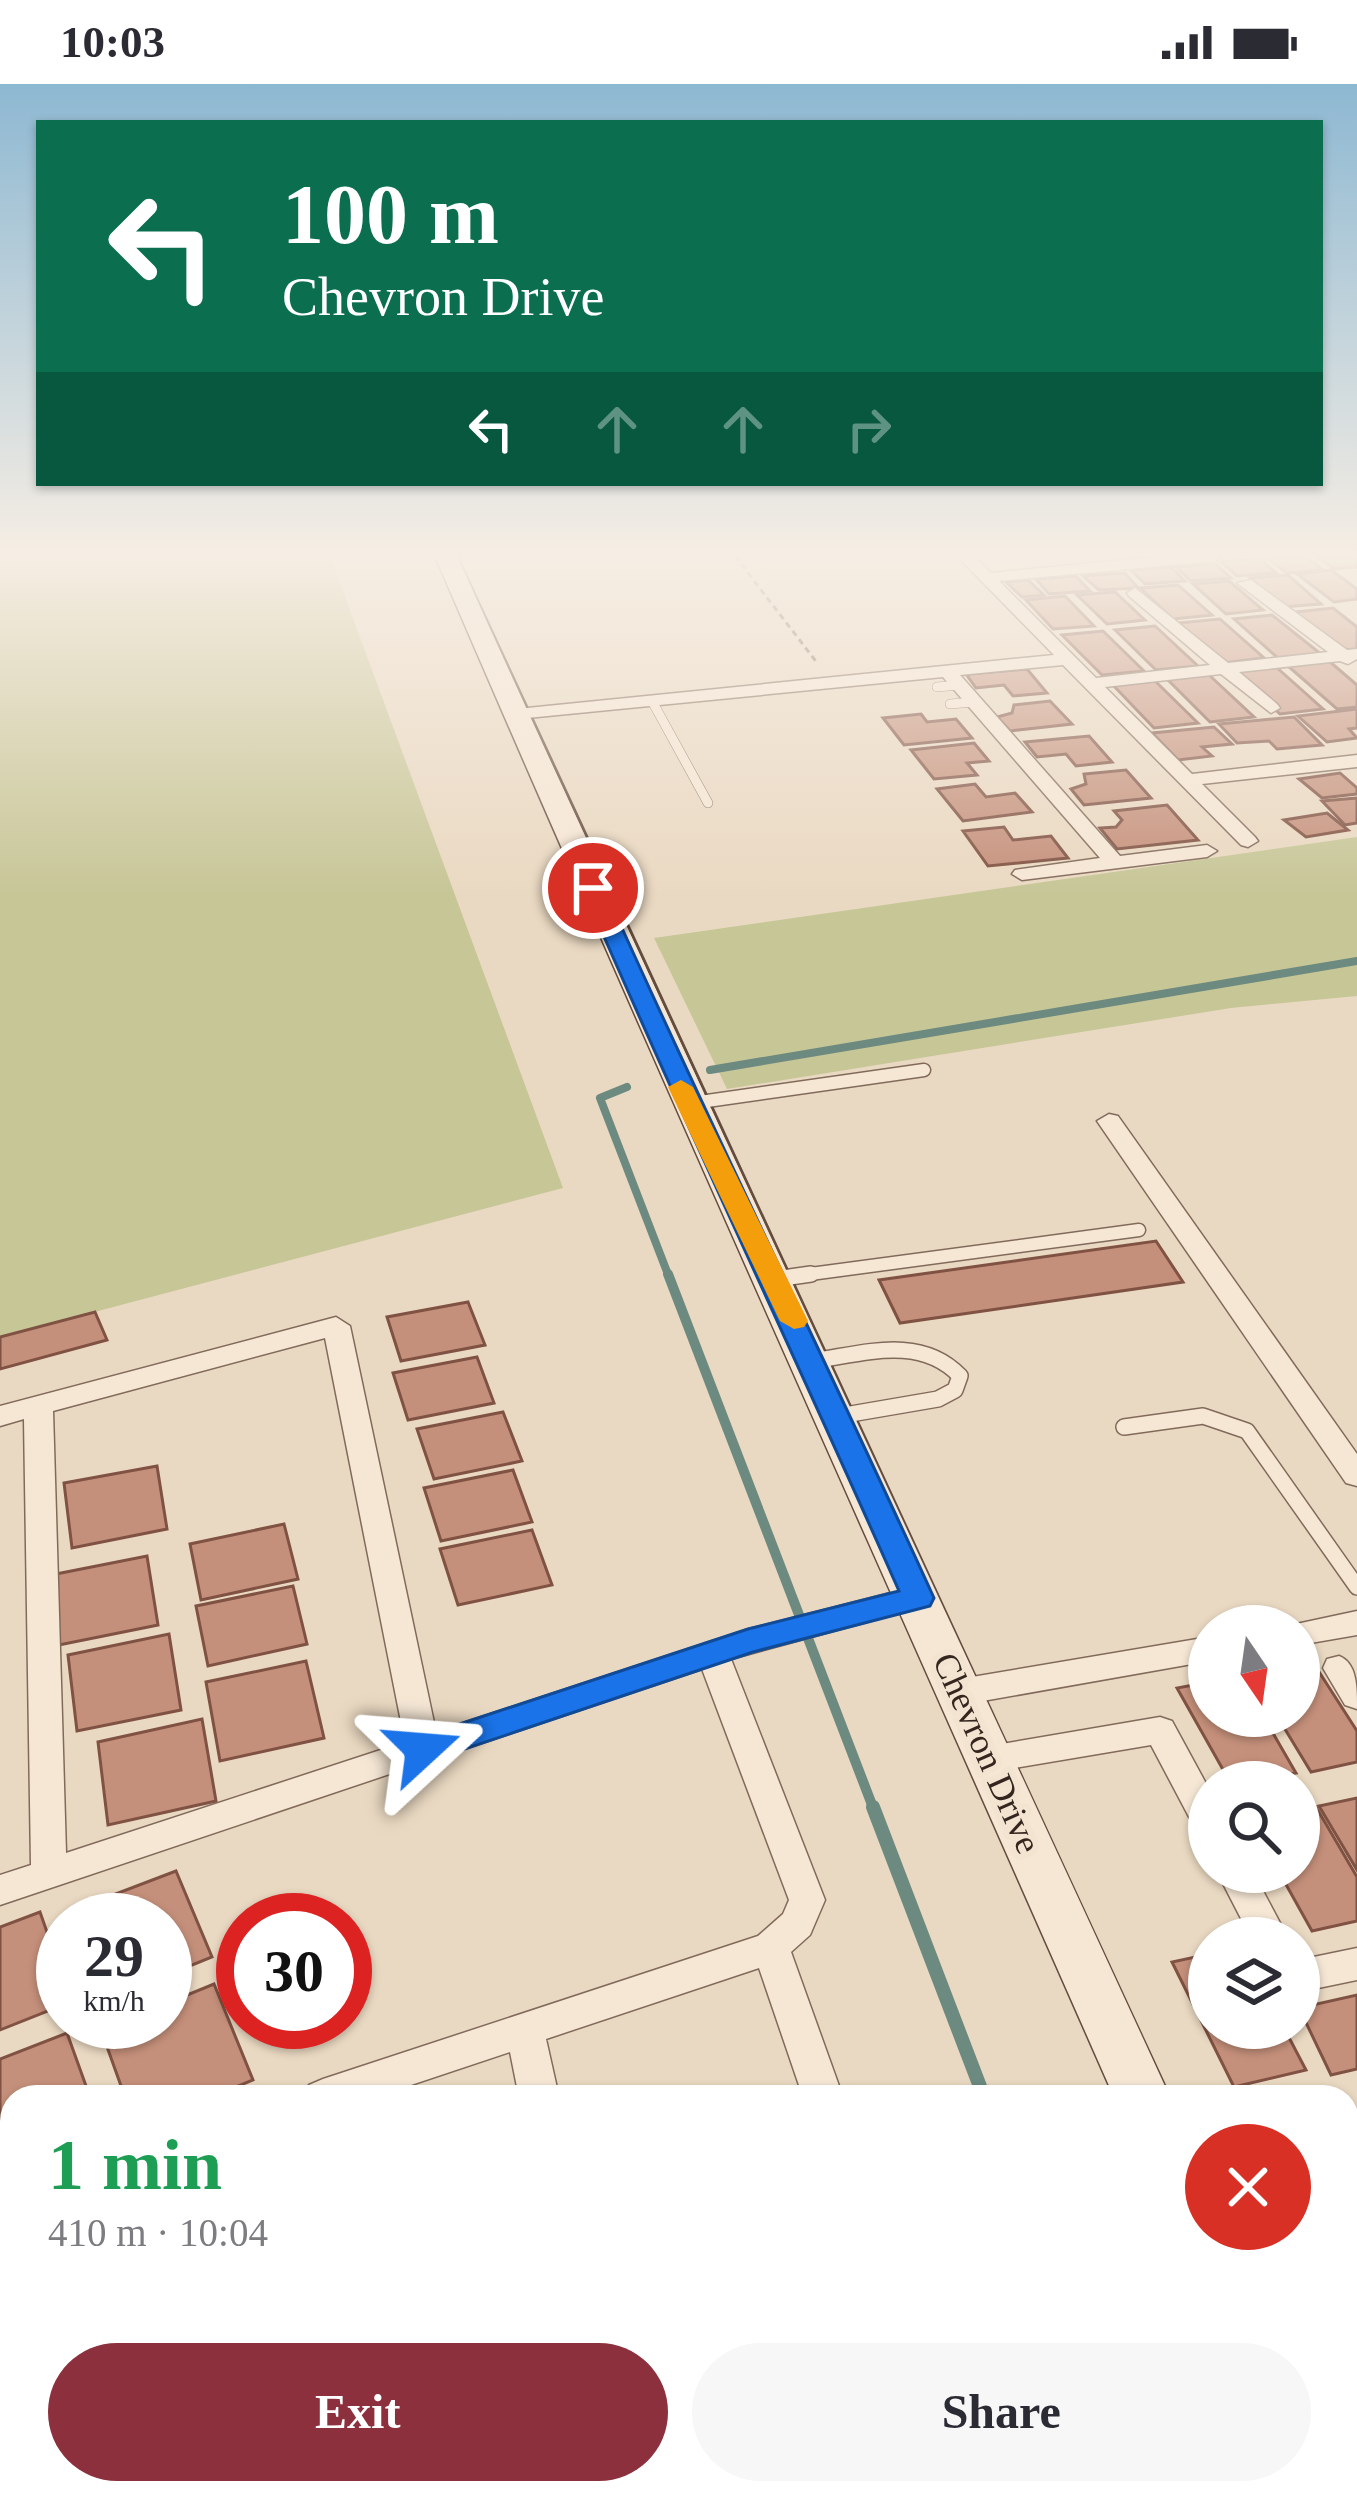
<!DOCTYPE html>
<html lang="en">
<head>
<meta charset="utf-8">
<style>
  :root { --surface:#fff; --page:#f7f7f7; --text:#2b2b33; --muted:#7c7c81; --accent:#8d303e }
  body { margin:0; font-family:Georgia,serif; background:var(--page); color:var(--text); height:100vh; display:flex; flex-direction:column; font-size:45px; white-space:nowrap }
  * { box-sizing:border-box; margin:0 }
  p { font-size:39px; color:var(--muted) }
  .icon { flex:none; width:66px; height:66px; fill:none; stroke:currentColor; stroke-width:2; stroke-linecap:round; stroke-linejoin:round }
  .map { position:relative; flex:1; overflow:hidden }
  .details { position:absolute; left:0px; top:2001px; width:1359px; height:420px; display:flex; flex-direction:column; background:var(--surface); border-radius:36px 36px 0 0; box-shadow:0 3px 9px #0004 }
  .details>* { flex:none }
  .hud { position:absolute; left:36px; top:36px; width:1287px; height:366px; border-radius:0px; box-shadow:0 3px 9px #0004; background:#0b6e4f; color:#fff; overflow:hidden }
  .needle { width:78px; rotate:167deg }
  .controls { position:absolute; left:1188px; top:1521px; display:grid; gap:24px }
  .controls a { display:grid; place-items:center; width:132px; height:132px; border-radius:50%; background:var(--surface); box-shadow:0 3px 9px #0004; font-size:60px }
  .speed { position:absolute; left:36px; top:1809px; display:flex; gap:24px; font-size:60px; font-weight:700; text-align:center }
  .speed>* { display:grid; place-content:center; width:156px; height:156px; border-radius:50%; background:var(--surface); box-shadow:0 3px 9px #0004; line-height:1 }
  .speed small { font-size:30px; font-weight:400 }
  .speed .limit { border:18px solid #d22; background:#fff; color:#111 }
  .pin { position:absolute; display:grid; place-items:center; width:102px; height:102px; color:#fff; margin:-51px; border:6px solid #fff; border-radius:50%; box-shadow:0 3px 12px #0007 }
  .me { position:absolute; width:132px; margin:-66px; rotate:71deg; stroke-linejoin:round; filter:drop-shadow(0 0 9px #0008) }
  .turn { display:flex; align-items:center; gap:42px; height:252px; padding:0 48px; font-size:54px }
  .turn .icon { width:156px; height:156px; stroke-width:2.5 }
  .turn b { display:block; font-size:84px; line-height:102px }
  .lanes { display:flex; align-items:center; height:114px; padding:0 48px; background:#0003; justify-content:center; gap:60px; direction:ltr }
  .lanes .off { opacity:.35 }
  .round { display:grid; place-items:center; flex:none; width:126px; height:126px; border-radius:63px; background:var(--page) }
  .overview { display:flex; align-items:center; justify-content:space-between; height:204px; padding:0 48px }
  h1 { font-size:72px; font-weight:700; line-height:90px; color:#1e9e55 }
  .action { display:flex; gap:24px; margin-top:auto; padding:24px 48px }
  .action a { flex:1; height:138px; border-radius:72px; background:var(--accent); color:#fff; font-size:48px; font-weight:700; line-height:138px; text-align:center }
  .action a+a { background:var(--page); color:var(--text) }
  .status { display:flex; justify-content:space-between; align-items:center; height:84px; padding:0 60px; background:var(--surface); direction:ltr }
  .status svg { height:33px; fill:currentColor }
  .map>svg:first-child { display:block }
  .green { fill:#c7c697 }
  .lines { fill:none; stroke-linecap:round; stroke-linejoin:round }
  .stream-far2 { stroke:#6c8a7f; stroke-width:8 }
  .stream-far1 { stroke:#6c8a7f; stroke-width:10 }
  .stream { stroke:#6c8a7f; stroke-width:14 }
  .building { fill:#c5907b; stroke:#805243; stroke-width:3 }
  .lane-far2-casing { stroke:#826a5b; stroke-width:10 }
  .lane-far1-casing { stroke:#826a5b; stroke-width:15 }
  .lane-casing { stroke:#826a5b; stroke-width:18 }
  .street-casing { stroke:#826a5b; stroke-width:3 }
  .secondary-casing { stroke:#644c3e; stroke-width:3 }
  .path { stroke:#826a5b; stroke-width:3; stroke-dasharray:6 4.5; stroke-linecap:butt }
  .lane-far2 { stroke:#f6e7d5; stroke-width:9 }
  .lane-far1 { stroke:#f6e7d5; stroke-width:12 }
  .lane { stroke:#f6e7d5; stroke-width:15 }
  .street { fill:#f6e7d5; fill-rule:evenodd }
  .secondary { fill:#f6e7d5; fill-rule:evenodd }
  .route { fill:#1a73e8; stroke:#114b97; stroke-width:3 }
  .slow { fill:#f59e0b }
  .labels { text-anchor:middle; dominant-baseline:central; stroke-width:12; stroke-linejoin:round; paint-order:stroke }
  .street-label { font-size:36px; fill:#34251e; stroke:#f2e4d1 }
</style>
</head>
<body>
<div class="status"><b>10:03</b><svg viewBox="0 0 49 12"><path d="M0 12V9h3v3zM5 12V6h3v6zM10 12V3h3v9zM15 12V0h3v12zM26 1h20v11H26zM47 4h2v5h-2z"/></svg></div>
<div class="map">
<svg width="1357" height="2421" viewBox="0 0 1357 2421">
  <rect width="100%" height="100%" fill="#ead9c2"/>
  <g class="green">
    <path d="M0,472H330L563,1104L0,1253Z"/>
    <path d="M1357,753V912L1231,924L727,1005L654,854Z"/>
  </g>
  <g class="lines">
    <g class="stream-far2">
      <path d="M710,986L1357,877"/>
      <path d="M627,1003L600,1014L669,1193"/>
    </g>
    <path class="stream-far1" d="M668,1190L874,1726"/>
    <g class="stream">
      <path d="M873,1723L984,2013"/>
      <path d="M1149,2409L1154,2421"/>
    </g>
  </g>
  <g class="building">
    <path d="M1305,472L1323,486L1287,489L1267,474Z"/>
    <path d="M1316,472H1356L1357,483L1334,485Z"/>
    <path d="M1260,475L1276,489L1237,492L1221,478Z"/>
    <path d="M1216,480L1231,494L1191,497L1176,483Z"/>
    <path d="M1171,483L1185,497L1145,500L1131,486Z"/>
    <path d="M1331,486L1357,505V515L1334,518L1297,490Z"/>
    <path d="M1125,489L1138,504L1099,506L1083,492Z"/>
    <path d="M1288,491L1321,520L1282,523L1250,494Z"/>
    <path d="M1076,492L1090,507L1049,510L1036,495Z"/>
    <path d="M1028,496L1044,511L1022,513L1006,498Z"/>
    <path d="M1229,497L1263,526L1226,530L1193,500Z"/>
    <path d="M1178,501L1212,531L1173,535L1140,504Z"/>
    <path d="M1115,508L1145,536L1107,540L1077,511Z"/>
    <path d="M1065,512L1094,542L1053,545L1026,516Z"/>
    <path d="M1333,524L1357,543V565L1341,566L1294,528Z"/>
    <path d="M1272,531L1321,570L1278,574L1234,535Z"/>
    <path d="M1220,535L1264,574L1223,579L1179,539Z"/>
    <path d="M1155,542L1198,582L1156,586L1115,546Z"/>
    <path d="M1103,547L1144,587L1102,591L1062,551Z"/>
    <path d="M1329,577L1357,601V623L1337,625L1288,582Z"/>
    <path d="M1275,582L1323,625L1280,630L1233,586Z"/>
    <path d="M1027,585L1047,609L1013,612L1004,601L976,604L966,590Z"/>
    <path d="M1208,590L1254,633L1210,638L1166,594Z"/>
    <path d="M1153,595L1198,639L1154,644L1111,599Z"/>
    <path d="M1050,617L1072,640L1010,647L997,633L1012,629L1014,621Z"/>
    <path d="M1357,625V644L1349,645L1357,654L1327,658L1298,632Z"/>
    <path d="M921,630L927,638L956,635L972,654L904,661L883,634Z"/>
    <path d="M1294,633L1322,661L1277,665L1269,657L1237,659L1219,640Z"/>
    <path d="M1214,643L1232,660L1202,663L1212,672L1178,676L1152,649Z"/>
    <path d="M1089,652L1112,678L1076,682L1066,670L1037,673L1025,658Z"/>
    <path d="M974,659L989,677L967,679L977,691L934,695L911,666Z"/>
    <path d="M1126,686L1151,714L1084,721L1071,705L1086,700L1084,690Z"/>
    <path d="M1340,689L1357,704V710L1322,714L1299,695Z"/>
    <path d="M975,700L986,713L1015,709L1032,728L963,737L937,705Z"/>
    <path d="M1357,714V739L1345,741L1322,717Z"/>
    <path d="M1167,721L1198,756L1117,765L1100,744L1116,743L1122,736L1114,727Z"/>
    <path d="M1327,729L1348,746L1306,753L1284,736Z"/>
    <path d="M1004,743L1013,756L1051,752L1068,774L988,782L963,747Z"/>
    <path d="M1156,1157L1183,1198L900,1239L879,1196Z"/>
    <path d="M468,1218L485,1261L401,1277L387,1233Z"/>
    <path d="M95,1228L107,1256L0,1285V1253Z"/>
    <path d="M477,1273L494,1319L408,1336L393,1289Z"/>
    <path d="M503,1328L522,1377L434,1395L417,1345Z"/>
    <path d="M157,1382L167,1445L72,1464L64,1399Z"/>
    <path d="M513,1386L532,1438L441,1457L424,1404Z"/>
    <path d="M284,1440L298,1495L201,1516L190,1460Z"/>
    <path d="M532,1446L552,1501L458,1521L440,1465Z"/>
    <path d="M147,1472L158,1541L59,1561L51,1491Z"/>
    <path d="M293,1502L307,1560L208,1582L196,1522Z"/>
    <path d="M169,1550L181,1626L77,1647L68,1571Z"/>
    <path d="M306,1577L324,1654L220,1677L206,1598Z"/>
    <path d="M1314,1580L1357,1647V1678L1311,1688L1277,1632H1299V1583Z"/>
    <path d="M1209,1598V1632H1263L1296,1689L1230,1698L1177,1604Z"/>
    <path d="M202,1635L216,1717L108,1741L98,1658Z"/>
    <path d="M1357,1714V1786L1319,1722Z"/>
    <path d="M1316,1723L1357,1793V1837L1312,1847L1279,1788H1299V1727Z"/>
    <path d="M176,1787L212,1873L165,1892V1836H71L68,1828Z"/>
    <path d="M40,1828L63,1894V1921L0,1946V1843Z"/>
    <path d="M1209,1870V1944H1284L1306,1986L1234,2003L1172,1878Z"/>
    <path d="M214,1900L253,1996L212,2013H125L101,1946L121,1938H165V1920Z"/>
    <path d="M1357,1911V1985L1331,1991L1299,1924Z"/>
    <path d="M67,1949L90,2013H12V2085L0,2090V1975Z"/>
    <path d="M1349,2074L1357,2090V2238L1347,2240Z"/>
    <path d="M12,2160V2409H76L42,2421H0V2163Z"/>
    <path d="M403,2409H442L444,2421H359Z"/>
    <path d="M477,2409H587L590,2421H479Z"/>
  </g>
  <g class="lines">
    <g class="lane-far2-casing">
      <g id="lane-far2">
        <path d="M937,603L959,601"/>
        <path d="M652,617L708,719"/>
        <path d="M950,620L974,618"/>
      </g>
    </g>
    <g class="lane-far1-casing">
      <g id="lane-far1">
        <path d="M693,1019L924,986"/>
        <path d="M788,1193L1139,1146"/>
      </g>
    </g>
    <g class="lane-casing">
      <g id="lane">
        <path d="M776,1195L811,1190"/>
        <path d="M812,1277C863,1270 920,1250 960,1292L955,1306L938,1315L839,1332"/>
        <path d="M1124,1343L1203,1332L1247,1347L1357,1503"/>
      </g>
    </g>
    <g class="street-casing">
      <g id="street">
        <path d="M957,472H974L991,489L1164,472H1222L1214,477L999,497L1096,594L1210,581L1129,512L1127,509L1135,504L1228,579L1328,568L1237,499L1251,496L1347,566L1357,565V575L1348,580L1340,577L1239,588L1277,620L1280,624L1271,629L1221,590L1105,603L1192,690L1357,671V683L1202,700L1255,753L1258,757L1248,763L1241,761L1063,581L960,591L1120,772L1207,761L1217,767L1207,773L1022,796L1012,790L1015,786L1100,774L943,593L517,635L508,630L517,625L1054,571Z"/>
        <path d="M1109,1030L1118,1032L1357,1370V1402L1346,1399L1097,1037Z"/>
        <path d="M336,1233L350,1242L436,1648L749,1545L918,1502L929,1505L934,1513L929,1521L731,1575L825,1816L810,1851L791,1868L843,2013H803L759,1884L546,1955L559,2013H519L510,1968L375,2013H303L309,2001L323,1995L758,1852L783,1830L789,1816L702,1585L0,1821V1791L31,1781L24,1335L0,1342V1322ZM325,1254L405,1658L66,1769L53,1327Z"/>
        <path d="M1357,1527V1551L1299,1561V1542H1287Z"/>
        <path d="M1209,1553V1577L960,1621L948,1617L943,1608L948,1599L960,1595Z"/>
        <path d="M1339,1572C1357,1579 1357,1603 1357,1625L1345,1621L1323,1584L1327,1575Z"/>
        <path d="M1160,1633L1172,1637L1209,1705V1752L1197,1748L1151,1661L990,1688L978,1684L973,1675L978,1666L990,1662Z"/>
        <path d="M1217,1788H1253L1288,1854H1251Z"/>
        <path d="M1357,1864V1896L1299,1908V1876Z"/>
        <path d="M1350,2029L1357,2032V2078L1347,2075Z"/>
        <path d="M12,2102V2141L0,2145V2106Z"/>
        <path d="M250,2409H296L297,2421H251Z"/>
        <path d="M603,2409H675L670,2421H601Z"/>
        <path d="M937,2409H983L987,2421H941Z"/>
      </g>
    </g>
    <g class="secondary-casing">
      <g id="secondary">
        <path d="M435,472H457C691,988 934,1499 1170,2013H1114C888,1499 657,988 435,472Z"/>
        <path d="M1347,2391L1357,2421H1293L1288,2409H1347Z"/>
      </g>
    </g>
    <path class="path" d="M735,472L818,580"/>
    <use href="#lane-far2" class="lane-far2"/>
    <use href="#lane-far1" class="lane-far1"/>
    <use href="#lane" class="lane"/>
    <use href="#street" class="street"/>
    <use href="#secondary" class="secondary"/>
  </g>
  <linearGradient id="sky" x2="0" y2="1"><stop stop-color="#8db8d2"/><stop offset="0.58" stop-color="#f6eee4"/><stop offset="1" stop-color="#f6eee4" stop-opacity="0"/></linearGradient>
  <rect width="1357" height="811" fill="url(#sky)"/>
  <path class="route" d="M593,797L604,804C710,1042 826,1276 934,1514L930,1522L753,1568L423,1679L411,1675L406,1665L411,1656L748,1545L899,1507C795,1271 684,1040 583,804Z"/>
  <path class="slow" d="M681,996L693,1003L808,1237L804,1243L794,1245L780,1237L668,1003Z"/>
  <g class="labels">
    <g class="street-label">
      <text transform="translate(987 1669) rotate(66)">Chevron Drive</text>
    </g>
  </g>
</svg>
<div class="controls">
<a><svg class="needle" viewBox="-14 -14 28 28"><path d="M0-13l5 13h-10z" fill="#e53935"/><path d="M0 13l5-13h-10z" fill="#7c7c81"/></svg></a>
<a><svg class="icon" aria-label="search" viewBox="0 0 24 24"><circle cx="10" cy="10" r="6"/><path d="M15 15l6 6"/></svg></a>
<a><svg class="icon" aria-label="layers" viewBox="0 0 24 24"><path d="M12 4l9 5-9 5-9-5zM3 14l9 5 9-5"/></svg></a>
</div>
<div class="speed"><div>29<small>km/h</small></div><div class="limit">30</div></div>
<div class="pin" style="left:593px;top:804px;background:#d93025"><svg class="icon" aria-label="arrive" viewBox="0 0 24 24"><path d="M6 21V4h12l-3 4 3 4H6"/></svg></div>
<svg class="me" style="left:423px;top:1665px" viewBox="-20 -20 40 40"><path d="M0-17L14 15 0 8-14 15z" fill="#1a73e8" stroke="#fff" stroke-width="4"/></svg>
<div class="hud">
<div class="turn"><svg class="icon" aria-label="left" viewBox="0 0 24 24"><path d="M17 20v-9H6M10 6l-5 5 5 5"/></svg><div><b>100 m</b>Chevron Drive</div></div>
<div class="lanes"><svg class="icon" aria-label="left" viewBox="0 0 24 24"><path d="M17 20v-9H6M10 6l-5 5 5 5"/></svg><svg class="icon off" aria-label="ahead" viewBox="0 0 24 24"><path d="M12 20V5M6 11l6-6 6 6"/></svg><svg class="icon off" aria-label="ahead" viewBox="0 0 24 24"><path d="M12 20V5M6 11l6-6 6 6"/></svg><svg class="icon off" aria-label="right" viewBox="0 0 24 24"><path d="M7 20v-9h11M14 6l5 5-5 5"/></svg></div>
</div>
<section class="details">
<div class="overview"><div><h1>1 min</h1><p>410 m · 10:04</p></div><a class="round" style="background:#d93025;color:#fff"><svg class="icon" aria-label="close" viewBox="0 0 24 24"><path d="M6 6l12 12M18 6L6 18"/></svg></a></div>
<div class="action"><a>Exit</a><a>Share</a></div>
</section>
</div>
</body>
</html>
